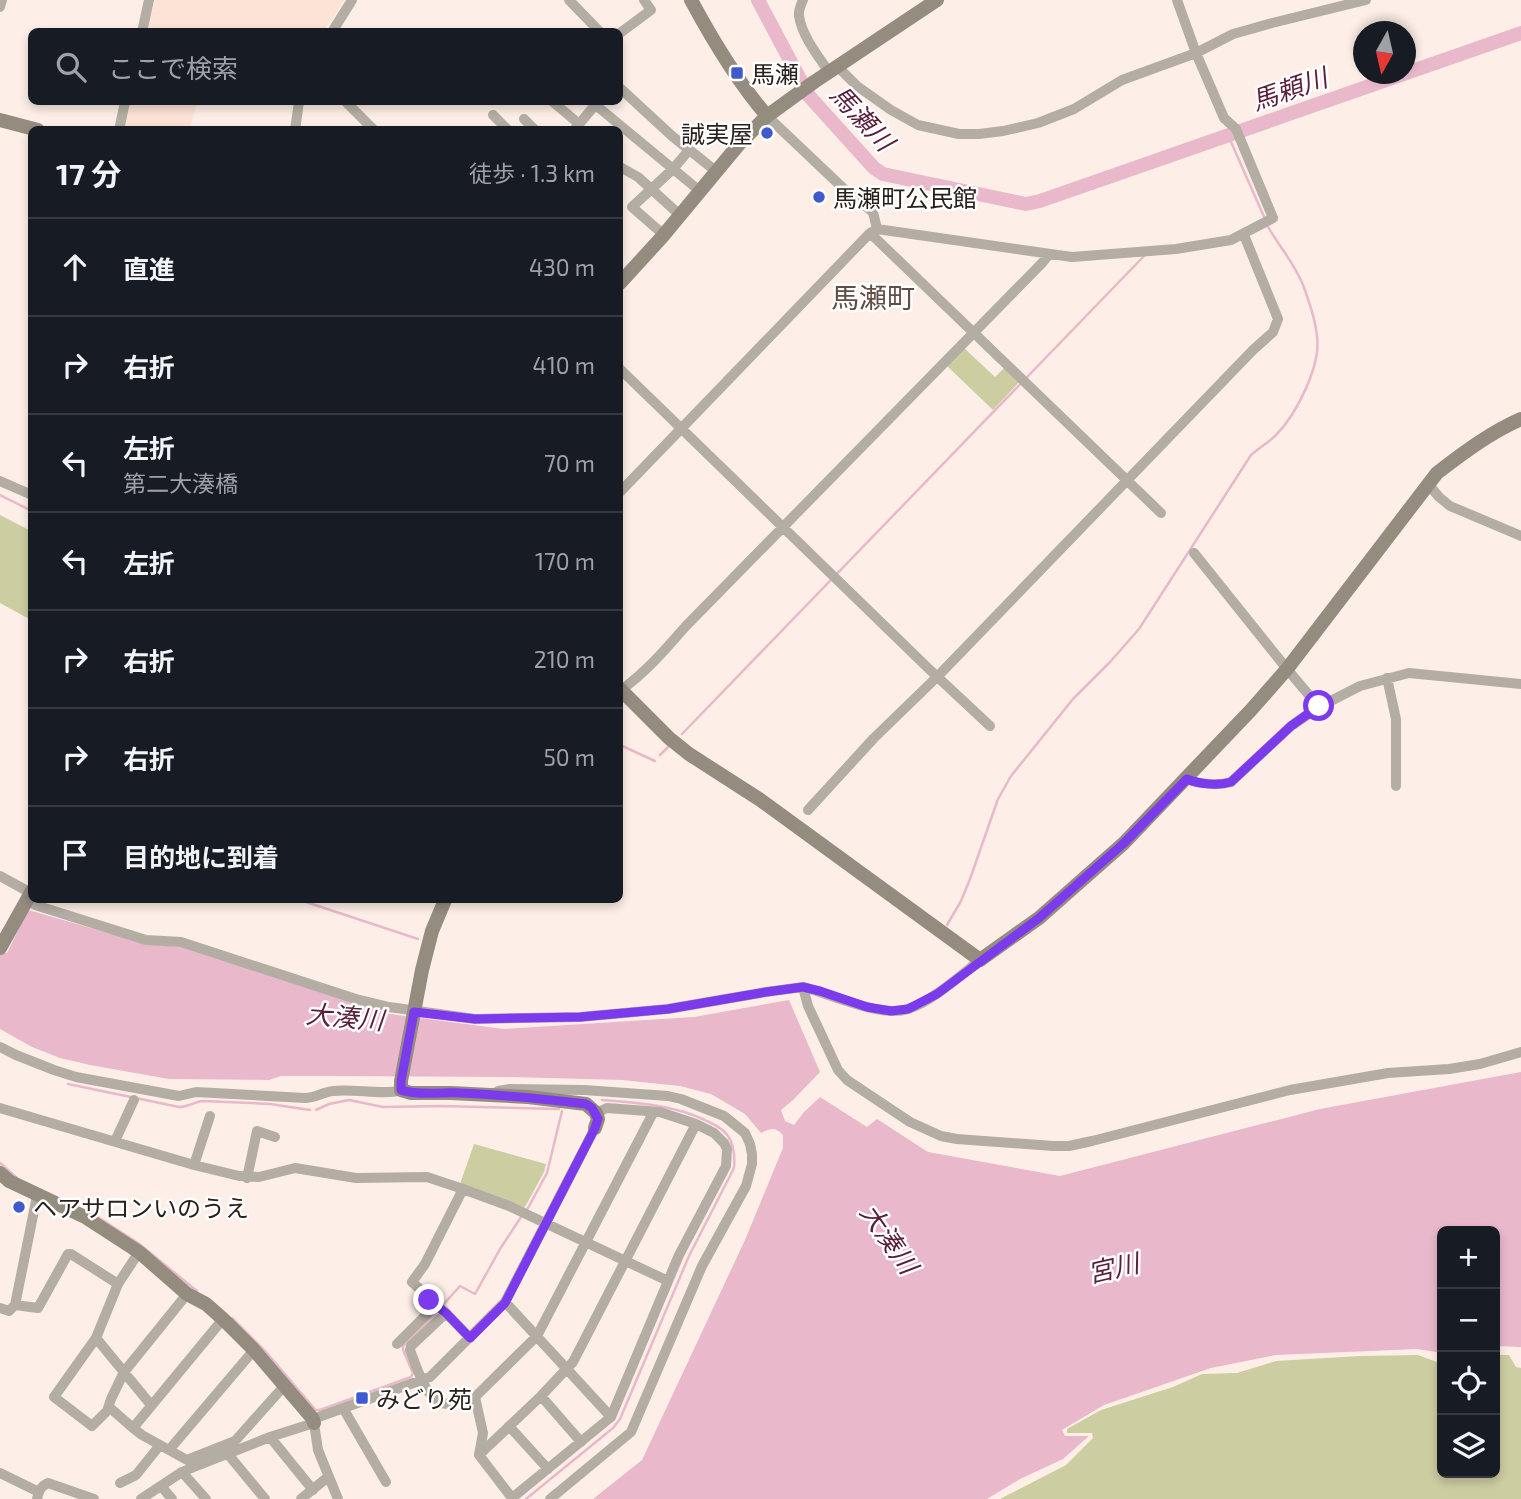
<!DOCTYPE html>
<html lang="ja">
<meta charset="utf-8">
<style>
body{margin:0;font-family:"Exo 2","Noto Sans JP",sans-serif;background:#20242c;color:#f1f3f6}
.controls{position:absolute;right:21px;bottom:21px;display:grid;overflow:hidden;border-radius:10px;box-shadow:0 4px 10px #0003}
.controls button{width:63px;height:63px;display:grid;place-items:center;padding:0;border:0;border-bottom:2px solid #363941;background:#171b24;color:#f1f3f6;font:35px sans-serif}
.compass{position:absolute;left:1353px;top:21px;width:63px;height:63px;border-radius:50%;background:#171b24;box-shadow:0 4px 10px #0003;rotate:188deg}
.stop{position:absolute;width:21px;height:21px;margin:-16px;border:5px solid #7c3aed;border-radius:50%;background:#fff}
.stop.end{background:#7c3aed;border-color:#fff;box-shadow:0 2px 7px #0008}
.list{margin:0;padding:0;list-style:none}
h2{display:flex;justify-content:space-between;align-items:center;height:91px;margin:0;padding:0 28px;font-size:30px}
h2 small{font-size:23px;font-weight:400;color:#9ea1a6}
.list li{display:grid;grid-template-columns:46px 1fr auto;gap:21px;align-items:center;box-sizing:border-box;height:98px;padding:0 28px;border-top:2px solid #363941}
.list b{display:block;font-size:26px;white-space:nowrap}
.list p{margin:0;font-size:23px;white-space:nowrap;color:#9ea1a6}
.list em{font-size:23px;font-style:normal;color:#9ea1a6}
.icon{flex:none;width:38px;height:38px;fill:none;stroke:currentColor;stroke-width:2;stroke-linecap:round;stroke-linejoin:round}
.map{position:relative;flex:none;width:1521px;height:1499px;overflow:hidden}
.search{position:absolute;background:#171b24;box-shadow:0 4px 10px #0003;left:28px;top:28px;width:595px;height:77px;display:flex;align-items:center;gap:18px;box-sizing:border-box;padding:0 24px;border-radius:10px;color:#9ea1a6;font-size:26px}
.panel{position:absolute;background:#171b24;box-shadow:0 4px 10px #0003;left:28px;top:126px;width:595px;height:777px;border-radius:10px}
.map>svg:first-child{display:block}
.built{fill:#fce3d5}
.green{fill:#cccda1}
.water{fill:#e9b8ca}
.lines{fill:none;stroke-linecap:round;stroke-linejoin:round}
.stream{stroke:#e9b8ca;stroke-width:2.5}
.river{stroke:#e9b8ca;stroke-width:14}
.street{stroke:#b3ada4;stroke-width:10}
.secondary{stroke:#948c7f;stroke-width:14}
.route{stroke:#7c3aed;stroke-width:9}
.poi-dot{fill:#3f5acd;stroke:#fff;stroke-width:2.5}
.labels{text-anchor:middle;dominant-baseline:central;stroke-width:5;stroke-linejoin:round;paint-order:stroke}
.poi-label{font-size:24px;fill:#29201b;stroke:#fff;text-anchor:start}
.water-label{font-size:26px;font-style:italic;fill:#5a1f3a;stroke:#fff}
.quarter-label{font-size:28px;fill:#614e43;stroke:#fff}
</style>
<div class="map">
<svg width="1521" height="1499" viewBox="0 0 1521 1499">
<rect width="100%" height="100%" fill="#fdefe7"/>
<path class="built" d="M155,0H344L324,31H147Z
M130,102H197L190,129L123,130Z"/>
<path class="green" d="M963,347L995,377L1006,366L1021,380L993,410L946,365Z
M0,515L31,531V620L0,603Z
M474,1144L546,1164L544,1172L526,1205L523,1209L460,1184Z
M1418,1355L1442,1364V1473H1495V1355H1509L1516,1367L1521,1368V1499H1000L1066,1465L1093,1438L1092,1433H1067V1429L1101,1410L1173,1387L1202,1374L1237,1373L1276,1361L1360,1356Z"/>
<path class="water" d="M28,910L147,944L181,947L390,1014L504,1029L694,1017L789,1000L820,1072L793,1100L781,1110L785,1121L794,1125L804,1112L820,1097L867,1127L877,1119L928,1152L1060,1176L1320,1109L1521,1072V1347L1495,1346V1231H1442V1353L1417,1349L1276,1355L1211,1368L1104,1405L1062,1430L1065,1436H1089L1063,1459L1020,1479L987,1499H593L642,1460L745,1240L783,1148V1135C775,1127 771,1128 761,1133L745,1114L711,1094L680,1086L622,1080L511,1077L324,1076H281L269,1080L169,1079L90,1065L60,1058L32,1047L0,1029V951L7,953Z"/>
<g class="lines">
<path class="stream" d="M1228,135L1265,219
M0,495L32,511
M682,734L1145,255
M620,745L655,761
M660,755L668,747
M300,900L418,939
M947,925L961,901L970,879L998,799L1011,776L1073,699L1110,662L1139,629L1251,455C1259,448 1269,442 1276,435C1296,415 1321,366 1317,337C1316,321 1309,301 1303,285C1295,264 1278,245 1267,225
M68,1084L179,1107C188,1107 194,1102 203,1101L270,1104L310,1110
M316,1110L329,1104L349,1100L383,1107L442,1106L559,1109
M0,1163L17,1178
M90,1212L138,1243L197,1291
M442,1306L460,1286L475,1294L500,1249L525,1211L528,1208L547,1173L562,1111
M232,1318L266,1352L313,1407L315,1410H320L411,1377L413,1373L403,1350V1346L438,1311
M526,1499L613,1428L620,1419L689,1256L734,1168C735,1157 734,1145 728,1136C723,1128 713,1124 705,1120C673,1105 638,1103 602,1100"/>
<path class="river" d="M758,0L809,96L874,168L883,174L1026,204L1040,201L1521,33"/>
<path class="street" d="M569,0L600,32
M803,0C801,5 798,10 799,16C802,36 818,56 829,72
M0,7L2,0
M142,32L149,0
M332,32L352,0
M620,33L651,10L644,0
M838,67L857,86L891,110L918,125L959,134H979L1003,131L1038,123L1074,109L1122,80L1196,53L1233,34L1272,23L1366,0
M620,88L672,136L717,172
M346,102L374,130
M553,102L578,123
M592,102L701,192
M493,115L508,130
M767,116L844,189L873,212L877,229
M524,119L535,130
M119,130L125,102
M295,130L299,102
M574,130L596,104
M620,167L638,177L681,216
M870,233L1161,513
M664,235L632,207L673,169L689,150
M620,369L929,669L990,726
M0,481L32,495
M1429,485L1439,497L1450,506L1521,536
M620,492L870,233L877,229L1072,257L1176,249L1231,240L1273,218L1236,129L1224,118L1196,53L1177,0
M1194,553L1287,669L1319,707
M1387,678L1396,719V786
M621,690C645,673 665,650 685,627L1043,262L1049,254
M1187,779C1199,784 1218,786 1231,782L1291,726L1319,707L1360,686L1409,673L1521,684
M808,810L874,738L938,676L1253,350L1273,332L1278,319L1244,235
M0,876L31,893
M26,900L35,905L146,940L181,942L356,999L389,1007L475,1019L580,1017L668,1009L766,992L803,987L808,1006L838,1070L847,1080L910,1122L941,1136L957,1139L1053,1146H1069L1092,1141L1290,1090L1388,1073L1449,1069L1480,1064L1521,1052
M803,987C831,994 880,1018 908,1009C931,1002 961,975 980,960
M0,1047L16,1055L54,1070L76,1077L179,1096L196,1092L305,1098C315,1098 323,1092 333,1091C354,1088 383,1096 401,1090
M498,1091L510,1089L584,1090L668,1096L681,1099L724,1116L745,1133L750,1144L752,1154V1164L746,1186L702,1266L631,1432L550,1499
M0,1108L194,1165L239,1176L259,1177L295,1168L356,1178L427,1177L463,1189L425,1264L412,1282L446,1313L411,1346L410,1350C416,1365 425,1397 441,1403C450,1406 466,1399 475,1397L483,1433L479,1455L512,1498L611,1417L679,1255L726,1166L727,1149L724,1143L714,1133L696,1124L660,1112L607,1108L596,1113
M115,1141L134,1100
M194,1165L210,1116
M247,1178L257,1131L275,1137
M463,1189L509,1206L668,1281
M139,1252L118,1284L96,1338L54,1397L92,1426L107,1411L111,1399L124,1372L187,1294
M505,1302L611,1417
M15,1305L37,1196
M0,1308L9,1311L15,1305L38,1308L68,1254H71L118,1284
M446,1313L470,1338
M223,1319L133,1428L142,1435L187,1460L235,1441L285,1385
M96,1338L151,1405
M397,1344L436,1305
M541,1396L581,1442
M475,1397L537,1336L653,1113
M109,1407L133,1428
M343,1408L386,1482
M313,1419L430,1377L505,1302L595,1128
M509,1426L548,1469
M270,1437L313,1490
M169,1450L254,1350
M227,1453L265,1499
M479,1455L541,1396L573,1362L696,1124
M182,1472L206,1499
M0,1473L39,1492
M120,1483L136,1475L160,1445
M161,1486L172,1499
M37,1499C39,1491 40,1487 48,1483L94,1499
M141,1499L182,1472L194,1467L270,1437L314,1423L318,1450L338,1499
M301,1499L328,1477"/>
<path class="secondary" d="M691,0C713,41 737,81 767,116
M0,120L38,130
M620,283L662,237L740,143L767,116L814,82L937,0
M620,689L669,738L689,754L759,799L980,960L1039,918L1124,843L1251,710L1287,669L1437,473C1463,453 1491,432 1521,419
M445,900L432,931L422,970L401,1081V1090L411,1093H451L528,1097L586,1104L596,1113L598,1119L595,1128
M0,948L32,891
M0,1173L9,1181L85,1217L139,1252L187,1294L206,1304L223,1319L254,1350L313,1419L314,1423"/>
</g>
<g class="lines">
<path class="route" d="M429,1300L446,1313L470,1338L505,1303L595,1128L598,1119L592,1108L586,1104C544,1099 503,1095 461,1093C443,1092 417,1096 401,1090V1081L414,1012L475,1019L580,1017L668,1009L766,992L803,987L820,991L867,1007L891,1011L908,1009L937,994L1039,918L1124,843L1187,779C1199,784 1218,786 1231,782L1291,726L1319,706"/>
</g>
<g class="poi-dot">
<rect x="730" y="66" width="14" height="14" rx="3.5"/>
<circle cx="767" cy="133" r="7"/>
<circle cx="819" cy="197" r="7"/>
<circle cx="19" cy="1207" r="7"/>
<rect x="355" y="1391" width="14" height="14" rx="3.5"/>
</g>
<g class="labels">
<g class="poi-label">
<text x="751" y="73">馬瀬</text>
<text x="753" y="133" text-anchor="end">誠実屋</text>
<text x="833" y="197">馬瀬町公民館</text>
<text x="33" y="1207">ヘアサロンいのうえ</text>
<text x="376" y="1398">みどり苑</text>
</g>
<g class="water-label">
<text transform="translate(1289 88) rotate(-19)">馬頼川</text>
<text transform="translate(863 117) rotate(47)">馬瀬川</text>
<text transform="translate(345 1016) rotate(5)">大湊川</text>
<text transform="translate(890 1238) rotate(55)">大湊川</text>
<text transform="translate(1113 1267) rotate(-13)">宮川</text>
</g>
<g class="quarter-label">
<text x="873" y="297">馬瀬町</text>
</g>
</g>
</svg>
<div class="controls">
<button>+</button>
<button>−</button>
<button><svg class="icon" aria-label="locate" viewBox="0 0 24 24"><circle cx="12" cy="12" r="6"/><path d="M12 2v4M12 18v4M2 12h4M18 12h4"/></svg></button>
<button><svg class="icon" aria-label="layers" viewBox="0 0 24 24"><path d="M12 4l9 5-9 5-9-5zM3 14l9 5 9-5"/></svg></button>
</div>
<svg class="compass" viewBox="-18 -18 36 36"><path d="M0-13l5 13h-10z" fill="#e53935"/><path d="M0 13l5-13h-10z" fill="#9ea1a6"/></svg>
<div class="stop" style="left:1319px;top:706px"></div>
<div class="stop end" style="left:429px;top:1300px"></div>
<div class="search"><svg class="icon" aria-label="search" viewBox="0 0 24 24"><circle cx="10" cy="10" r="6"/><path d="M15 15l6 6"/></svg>ここで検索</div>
<section class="panel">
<h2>17 分<small>徒歩 · 1.3 km</small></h2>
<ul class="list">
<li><svg class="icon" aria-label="ahead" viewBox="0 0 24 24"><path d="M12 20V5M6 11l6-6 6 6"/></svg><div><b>直進</b></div><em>430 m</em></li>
<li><svg class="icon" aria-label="right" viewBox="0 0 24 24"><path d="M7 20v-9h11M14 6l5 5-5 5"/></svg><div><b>右折</b></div><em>410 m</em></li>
<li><svg class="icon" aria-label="left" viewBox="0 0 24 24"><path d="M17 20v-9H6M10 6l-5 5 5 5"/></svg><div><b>左折</b><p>第二大湊橋</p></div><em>70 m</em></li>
<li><svg class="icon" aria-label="left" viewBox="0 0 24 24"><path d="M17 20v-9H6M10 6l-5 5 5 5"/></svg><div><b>左折</b></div><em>170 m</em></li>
<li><svg class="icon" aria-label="right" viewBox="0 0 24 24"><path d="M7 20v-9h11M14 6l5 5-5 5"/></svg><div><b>右折</b></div><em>210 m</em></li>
<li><svg class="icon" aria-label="right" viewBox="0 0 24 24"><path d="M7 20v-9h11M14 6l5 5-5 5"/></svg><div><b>右折</b></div><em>50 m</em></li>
<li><svg class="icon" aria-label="arrive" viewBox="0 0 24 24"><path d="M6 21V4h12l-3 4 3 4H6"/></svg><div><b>目的地に到着</b></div></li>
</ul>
</section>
</div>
